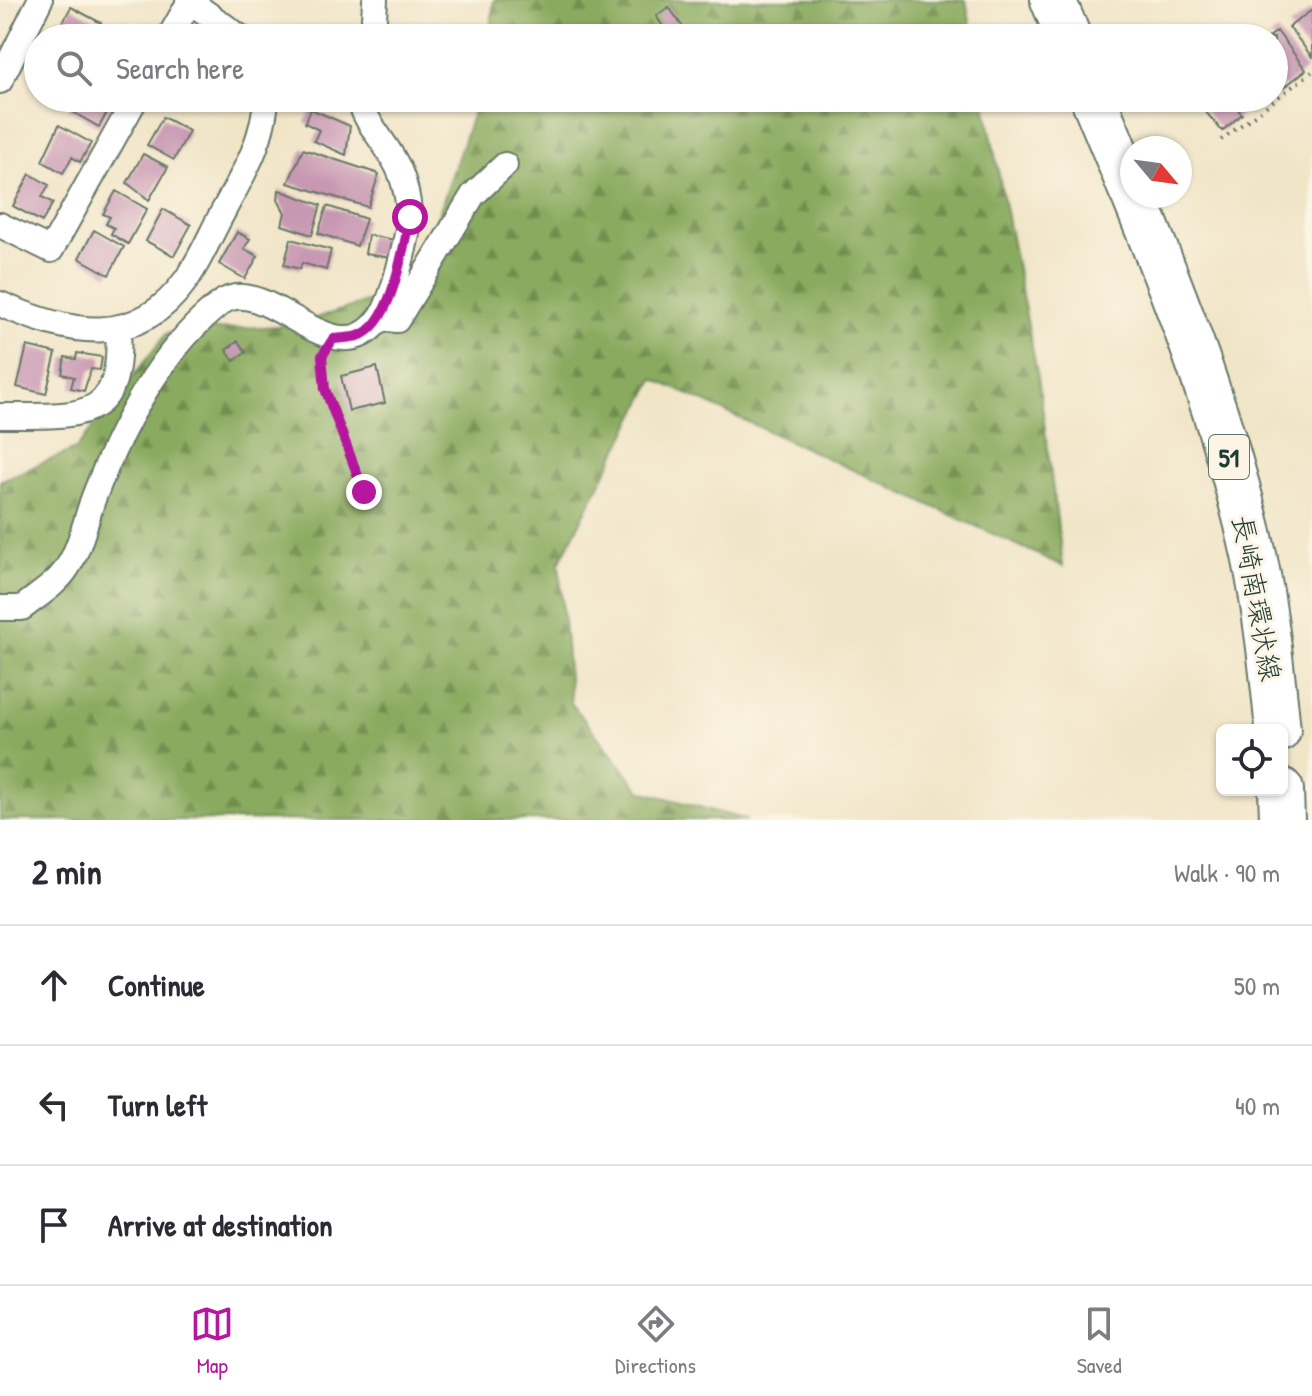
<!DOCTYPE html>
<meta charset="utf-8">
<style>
body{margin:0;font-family:"Patrick Hand","Klee One",sans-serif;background:#f2f2f3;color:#2b2b33}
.controls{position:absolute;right:24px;bottom:24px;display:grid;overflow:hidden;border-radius:12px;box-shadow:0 2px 6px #0004}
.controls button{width:72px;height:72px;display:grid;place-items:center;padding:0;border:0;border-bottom:2px solid #e1e1e2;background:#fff;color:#2b2b33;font:40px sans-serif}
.compass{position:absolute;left:1120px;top:136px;width:72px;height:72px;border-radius:50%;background:#fff;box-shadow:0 2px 6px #0004;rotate:119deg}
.stop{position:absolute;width:24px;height:24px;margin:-18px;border:6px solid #b5179e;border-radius:50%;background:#fff}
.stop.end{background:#b5179e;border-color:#fff;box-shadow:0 2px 8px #0008}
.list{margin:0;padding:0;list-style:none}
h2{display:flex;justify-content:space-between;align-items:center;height:104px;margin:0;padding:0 32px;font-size:34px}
h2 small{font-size:26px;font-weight:400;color:#7c7c81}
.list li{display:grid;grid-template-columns:52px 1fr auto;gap:24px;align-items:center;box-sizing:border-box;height:120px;padding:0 32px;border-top:2px solid #e1e1e2}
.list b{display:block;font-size:30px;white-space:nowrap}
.list em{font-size:26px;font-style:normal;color:#7c7c81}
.icon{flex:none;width:44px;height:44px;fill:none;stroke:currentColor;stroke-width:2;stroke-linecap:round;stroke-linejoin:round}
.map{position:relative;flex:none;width:1312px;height:820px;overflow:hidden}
.search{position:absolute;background:#fff;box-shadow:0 2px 6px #0004;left:24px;right:24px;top:24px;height:88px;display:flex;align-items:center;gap:20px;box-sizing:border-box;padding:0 28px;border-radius:44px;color:#7c7c81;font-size:30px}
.sheet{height:464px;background:#fff}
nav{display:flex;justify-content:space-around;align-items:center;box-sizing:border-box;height:112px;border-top:2px solid #e1e1e2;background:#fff;font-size:22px;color:#7c7c81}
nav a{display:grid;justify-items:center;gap:4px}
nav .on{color:#b5179e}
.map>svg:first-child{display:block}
.forest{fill:url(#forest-firs);stroke:#547449;stroke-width:2}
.building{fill:#c898b3}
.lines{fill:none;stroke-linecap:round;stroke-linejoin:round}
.street-casing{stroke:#687868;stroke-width:28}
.highway-casing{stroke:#687868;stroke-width:48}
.path{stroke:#687868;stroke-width:4;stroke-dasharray:2 6;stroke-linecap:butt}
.street{stroke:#fff;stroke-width:24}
.highway{stroke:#fff;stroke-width:44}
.route{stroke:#b5179e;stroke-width:10}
.labels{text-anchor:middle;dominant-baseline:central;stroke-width:6;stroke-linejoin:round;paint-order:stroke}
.shield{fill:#fcf5e5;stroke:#617469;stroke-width:2}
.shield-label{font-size:26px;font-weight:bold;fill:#1f3d34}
.street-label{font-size:28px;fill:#1f3d34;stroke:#fcf5e5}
</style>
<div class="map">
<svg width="1312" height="820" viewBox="0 0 1312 820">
<defs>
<pattern id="forest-firs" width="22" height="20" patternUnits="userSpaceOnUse" patternTransform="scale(2)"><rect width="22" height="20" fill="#8aaa5e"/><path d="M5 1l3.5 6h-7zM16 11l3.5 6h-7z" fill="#708c4e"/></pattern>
</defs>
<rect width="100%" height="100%" fill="#fcf5e5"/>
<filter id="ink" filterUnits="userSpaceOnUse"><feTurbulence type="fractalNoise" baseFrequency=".0125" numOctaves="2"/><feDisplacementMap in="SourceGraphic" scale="16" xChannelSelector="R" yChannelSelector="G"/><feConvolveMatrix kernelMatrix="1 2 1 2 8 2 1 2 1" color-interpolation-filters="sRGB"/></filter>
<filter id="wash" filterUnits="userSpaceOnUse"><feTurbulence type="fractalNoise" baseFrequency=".006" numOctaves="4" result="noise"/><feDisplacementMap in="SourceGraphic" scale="32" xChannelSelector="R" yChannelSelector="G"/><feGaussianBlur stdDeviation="1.8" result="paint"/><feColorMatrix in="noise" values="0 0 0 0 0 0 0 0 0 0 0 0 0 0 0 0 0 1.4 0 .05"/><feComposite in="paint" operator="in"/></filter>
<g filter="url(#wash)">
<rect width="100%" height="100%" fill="#f1e5c8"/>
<path class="forest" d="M494,0H966L973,38H489Z
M478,98H984L1039,383L1063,566L654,379L559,563L571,703L641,791L747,820H0V481L76,449L167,333L294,325L414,287Z"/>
<g id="blocks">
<path class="building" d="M71,7L101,23L92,38H54Z
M669,7L684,29L671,38L656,16Z
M1312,10V57L1289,27Z
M1277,31L1306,70L1283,88L1274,76V38H1268Z
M74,98H115L99,127L68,109Z
M1194,98H1229L1242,114L1222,131Z
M311,109L350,126L346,155L314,141L319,130L305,123Z
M163,117L189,131L174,160L147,145Z
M59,125L91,143L80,162L72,157L63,173L42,161Z
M303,149L379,174L368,207L288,183Z
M143,154L168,167L149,200L127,183Z
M30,174L49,185L42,197L53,203L42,222L13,206Z
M279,190L321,205L312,235L282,225L285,213L278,200Z
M116,191L147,209L128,244L111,234L114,228L106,224L110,217L103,214Z
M327,206L366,219L357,246L318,233Z
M163,209L191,225L174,256L146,241Z
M94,230L124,247L109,275L79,258Z
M237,232L250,239L244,249L258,256L245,279L219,264Z
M368,235L395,240L392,258L365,254Z
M291,239L331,250L326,270L302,263L300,269L284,265Z
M238,341L246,352L234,361L226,350Z
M27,346L56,353L46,394L17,387Z
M77,353L102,357L100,370L91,369L84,391L71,388L74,377L62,374L65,357L76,359Z
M377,367L385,403L349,411L341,376Z"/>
</g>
</g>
<g filter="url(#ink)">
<use href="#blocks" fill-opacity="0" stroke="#687868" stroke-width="2"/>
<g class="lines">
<g class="street-casing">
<path id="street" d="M188,0L241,38
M169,38L190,1
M373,38L375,0
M0,81L40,0
M0,225L51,250L136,98
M0,304C67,333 136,351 186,280C201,259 211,233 224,210C243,174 264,141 266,98
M381,318L397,320L473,195L505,165
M0,416C78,415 124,426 118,328
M0,608H22C37,596 57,584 67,568C81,547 86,517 95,494C122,425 161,349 221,303C266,270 334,382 380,318C392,303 407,240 409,220C410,207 405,184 400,172C390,146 366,126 359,98"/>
</g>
<g class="highway-casing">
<path id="highway" d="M1053,0L1069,38
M1093,98L1132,192
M1134,196C1182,313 1227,431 1254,555C1266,612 1272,671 1278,730
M1281,790L1282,820"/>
</g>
<path class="path" d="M1221,140L1312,72
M322,358L325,389L364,492"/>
<use href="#street" class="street"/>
<use href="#highway" class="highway"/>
</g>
</g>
<g class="lines" filter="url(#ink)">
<path class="route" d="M364,492L325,389L322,356L333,339C341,338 351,338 358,336C392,326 403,248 410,217"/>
</g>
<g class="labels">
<rect class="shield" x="1209" y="435" width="40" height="44" rx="6"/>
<g class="shield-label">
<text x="1229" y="457">51</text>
</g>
<g class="street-label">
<text transform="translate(1257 598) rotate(80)">長崎南環状線</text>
</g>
</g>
</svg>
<div class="controls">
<button><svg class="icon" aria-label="locate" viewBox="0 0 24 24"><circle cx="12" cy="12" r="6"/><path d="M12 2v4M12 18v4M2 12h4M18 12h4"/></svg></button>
</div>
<svg class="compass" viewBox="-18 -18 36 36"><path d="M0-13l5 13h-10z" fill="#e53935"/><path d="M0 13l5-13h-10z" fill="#7c7c81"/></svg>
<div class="stop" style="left:410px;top:217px"></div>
<div class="stop end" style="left:364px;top:492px"></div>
<div class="search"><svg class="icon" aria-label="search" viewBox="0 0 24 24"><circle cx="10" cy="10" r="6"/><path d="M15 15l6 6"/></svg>Search here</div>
</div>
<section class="sheet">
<h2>2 min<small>Walk · 90 m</small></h2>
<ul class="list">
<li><svg class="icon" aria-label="ahead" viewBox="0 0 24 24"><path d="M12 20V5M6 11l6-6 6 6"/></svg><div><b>Continue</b></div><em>50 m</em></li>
<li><svg class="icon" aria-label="left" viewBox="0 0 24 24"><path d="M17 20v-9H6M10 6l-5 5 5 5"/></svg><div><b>Turn left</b></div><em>40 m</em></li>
<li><svg class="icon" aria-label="arrive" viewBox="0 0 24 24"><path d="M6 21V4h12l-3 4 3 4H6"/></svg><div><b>Arrive at destination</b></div></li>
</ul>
</section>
<nav>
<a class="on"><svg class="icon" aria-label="map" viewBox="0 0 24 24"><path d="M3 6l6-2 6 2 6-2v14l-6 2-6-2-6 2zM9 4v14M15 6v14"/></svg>Map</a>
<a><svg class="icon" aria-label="directions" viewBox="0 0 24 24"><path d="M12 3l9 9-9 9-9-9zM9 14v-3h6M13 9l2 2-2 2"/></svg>Directions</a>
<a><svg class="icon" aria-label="saved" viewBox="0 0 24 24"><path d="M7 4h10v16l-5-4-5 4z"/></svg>Saved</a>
</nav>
